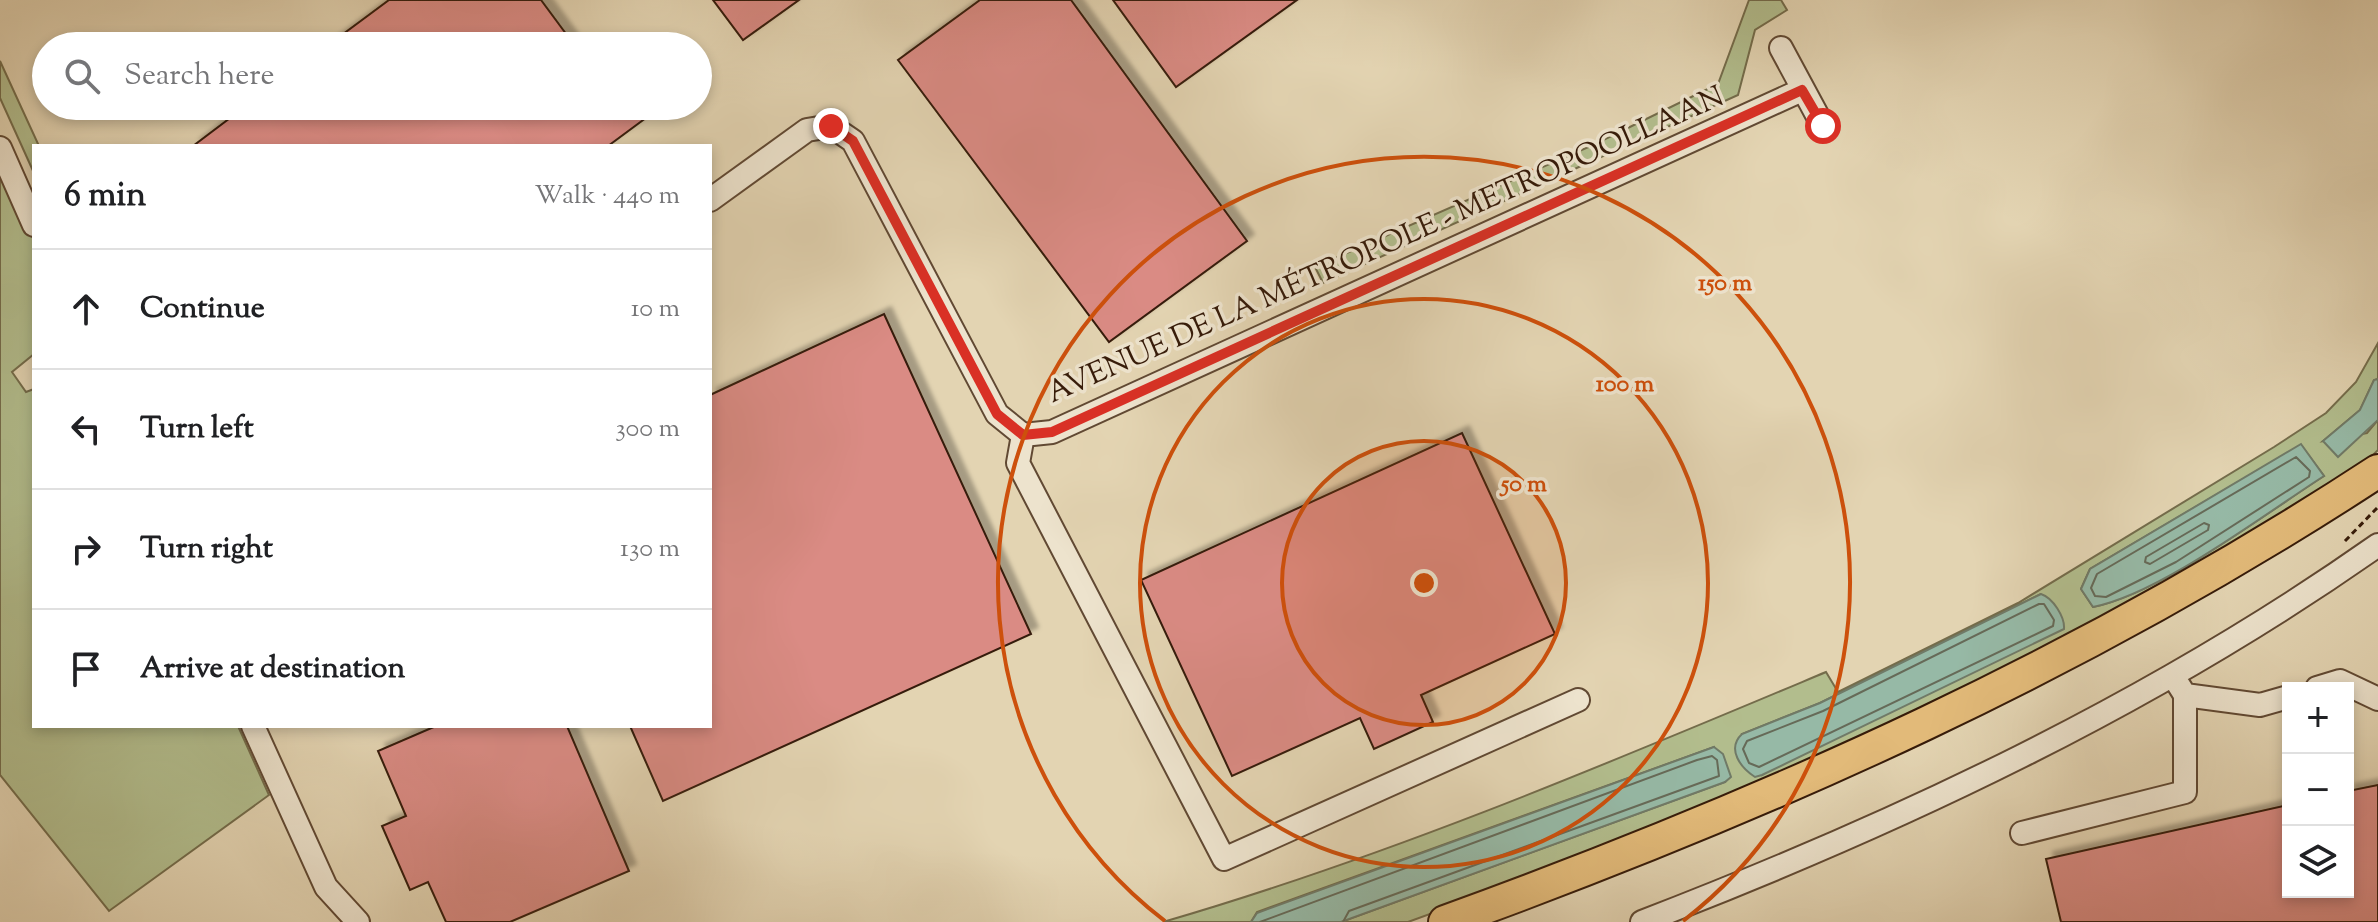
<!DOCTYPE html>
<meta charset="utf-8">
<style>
body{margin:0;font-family:"Sorts Mill Goudy",serif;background:#f6f6f6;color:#202124}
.controls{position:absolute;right:24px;bottom:24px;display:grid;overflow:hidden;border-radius:0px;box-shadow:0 4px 12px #0003}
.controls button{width:72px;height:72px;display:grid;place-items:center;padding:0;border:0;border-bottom:2px solid #e0e0e0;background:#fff;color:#202124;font:40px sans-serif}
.stop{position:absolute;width:24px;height:24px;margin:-18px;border:6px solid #d93025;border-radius:50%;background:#fff}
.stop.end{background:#d93025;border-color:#fff;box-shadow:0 2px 8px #0008}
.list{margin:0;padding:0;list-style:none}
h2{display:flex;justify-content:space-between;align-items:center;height:104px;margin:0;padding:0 32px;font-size:34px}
h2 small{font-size:26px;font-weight:400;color:#757577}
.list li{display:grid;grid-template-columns:52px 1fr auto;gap:24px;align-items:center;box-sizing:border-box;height:120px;padding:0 32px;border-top:2px solid #e0e0e0}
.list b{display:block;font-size:30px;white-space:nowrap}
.list em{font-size:26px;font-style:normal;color:#757577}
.icon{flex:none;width:44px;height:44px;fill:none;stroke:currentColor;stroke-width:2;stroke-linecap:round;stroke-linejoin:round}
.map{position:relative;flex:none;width:2378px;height:922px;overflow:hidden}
.search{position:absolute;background:#fff;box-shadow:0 4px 12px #0003;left:32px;top:32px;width:680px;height:88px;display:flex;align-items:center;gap:20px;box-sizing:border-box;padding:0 28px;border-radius:44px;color:#757577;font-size:30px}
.panel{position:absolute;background:#fff;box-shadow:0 4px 12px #0003;left:32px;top:144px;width:680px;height:584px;border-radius:0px}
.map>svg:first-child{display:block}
.green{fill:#b2bd8d;stroke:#746c4b;stroke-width:2;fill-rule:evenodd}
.water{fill:#96b9a6;stroke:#707a67;stroke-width:2}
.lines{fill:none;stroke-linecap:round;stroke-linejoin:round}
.shore{stroke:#666a58;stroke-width:2}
.building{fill:#da8b84;stroke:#361b09;stroke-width:2;filter:url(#shadow)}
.minor-casing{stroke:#614933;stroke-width:26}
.highway-casing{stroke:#361b09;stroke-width:36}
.path{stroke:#361b09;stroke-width:3;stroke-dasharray:6 4;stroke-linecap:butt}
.minor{stroke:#ede3cd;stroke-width:22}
.highway{stroke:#e2ba79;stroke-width:32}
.route{stroke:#d93025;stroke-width:10}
.ring{fill:none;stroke:#cd500c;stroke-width:4}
.labels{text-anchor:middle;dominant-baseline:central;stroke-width:7;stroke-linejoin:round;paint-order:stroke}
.street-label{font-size:30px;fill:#361b09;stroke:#ede3cd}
.centre{fill:#cd500c;stroke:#ede3cd;stroke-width:4}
.ring-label{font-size:24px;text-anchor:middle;font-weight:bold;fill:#cd500c;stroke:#ede3cd;stroke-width:7;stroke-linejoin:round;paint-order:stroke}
</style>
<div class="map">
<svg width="2378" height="922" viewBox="0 0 2378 922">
<defs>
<filter id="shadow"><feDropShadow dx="7" dy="-7" stdDeviation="2" flood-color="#0004"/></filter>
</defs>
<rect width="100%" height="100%" fill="#e3d4b2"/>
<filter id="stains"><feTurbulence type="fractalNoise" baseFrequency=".0025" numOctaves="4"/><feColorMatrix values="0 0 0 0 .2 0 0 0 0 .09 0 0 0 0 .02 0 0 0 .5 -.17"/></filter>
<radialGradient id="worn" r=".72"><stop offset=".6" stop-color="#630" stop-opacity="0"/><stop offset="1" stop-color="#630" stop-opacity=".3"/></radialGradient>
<path class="green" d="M1749,0H1781L1787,10L1755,30L1738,95L1323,283L1315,267L1593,145L1718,84Z
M0,61L39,146H34V173L0,98Z
M0,162L34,240V354L12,372L26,392L34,389V726H238L269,795L109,911L0,775Z
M2378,343V379L2374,380L2360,410L2323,441L2367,433L2378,420V450L2356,472L2269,526L1977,688L1556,868L1408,922H1341L1725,782L1714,747L1257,912L1251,922H1163C1390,856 1609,763 1826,672L1838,692L2018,603L2274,447L2326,413L2356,382ZM2301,445L2324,476C2263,515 2161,593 2093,607L2081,589L2090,569ZM2041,594L1762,775L1742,734L1820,703Z"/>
<path class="water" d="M2378,379V420L2338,457L2323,441L2360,410L2374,380Z
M2301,444L2324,476C2263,515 2160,594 2093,607L2081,589L2090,569Z
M2041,594C2053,598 2065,617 2064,629L1762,775L1755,777C1741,768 1726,749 1742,734L1820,703Z
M1714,747L1723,754L1731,777L1725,782L1341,922H1251L1257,913Z"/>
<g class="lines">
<path class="shore" d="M2296,457L2310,471L2309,477L2176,562L2106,597L2095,596L2091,588L2097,574Z
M2204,523L2209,525L2208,530L2150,564L2145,562L2146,557Z
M2039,604H2044L2054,620L2053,626L1759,767L1749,763L1743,749L1747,741L1823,711Z
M1260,922L1697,760L1712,756L1717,760L1719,776L1349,911L1343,922"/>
</g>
<path class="building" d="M389,0H541L575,46H327Z
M713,0H799L743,40Z
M980,0H1071L1247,241L1109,342L898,60Z
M1113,0H1297L1176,87Z
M246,106H662L608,146H193Z
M884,314L1031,634L663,801L630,726H710V395Z
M1462,433L1555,634L1421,695L1433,722L1374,749L1360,718L1232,776L1141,580Z
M436,726H567L629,871L510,922H446L428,882L410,890L382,826L406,816L378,751Z
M2378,785V922H2061L2046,859L2288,805V892H2348V791Z"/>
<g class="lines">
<g class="minor-casing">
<path id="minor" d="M1781,48L1823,126
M0,148L34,225
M710,200L807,130L831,126L853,141L997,414L1023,435L1052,432L1802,90
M1023,435L1018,463L1224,859L1578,700
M2317,688L2340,681L2378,699
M2185,695L2260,705L2288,697
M253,726L326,887L358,922
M2022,833L2185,792V695L2173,676
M1642,922C1899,823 2152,704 2378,545"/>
</g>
<g class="highway-casing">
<path id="highway" d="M1445,922C1773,803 2085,663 2378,471"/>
</g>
<path class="path" d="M2345,541L2378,507"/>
<use href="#minor" class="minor"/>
<use href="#highway" class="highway"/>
</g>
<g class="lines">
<path class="route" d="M831,126L853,141L997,414L1023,435L1052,432L1802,90L1823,126"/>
</g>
<circle cx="1424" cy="583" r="142" fill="#cd500c" fill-opacity=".12"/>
<g class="ring">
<circle cx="1424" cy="583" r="142"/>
<circle cx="1424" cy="583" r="284"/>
<path d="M1165 921A426 426 0 1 1 1683 921"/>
</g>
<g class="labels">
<g class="street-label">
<text transform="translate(1386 246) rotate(-24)">AVENUE DE LA MÉTROPOLE - METROPOOLLAAN</text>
</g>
</g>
<circle cx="1424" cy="583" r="12" class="centre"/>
<g class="ring-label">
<text x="1725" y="290">150 m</text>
<text x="1625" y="391">100 m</text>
<text x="1524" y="491">50 m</text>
</g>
<rect width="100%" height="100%" filter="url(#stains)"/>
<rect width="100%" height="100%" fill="url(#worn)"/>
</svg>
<div class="controls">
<button>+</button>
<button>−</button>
<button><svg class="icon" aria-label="layers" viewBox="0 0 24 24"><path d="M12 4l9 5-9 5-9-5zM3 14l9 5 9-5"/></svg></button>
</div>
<div class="stop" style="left:1823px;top:126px"></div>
<div class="stop end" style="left:831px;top:126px"></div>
<div class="search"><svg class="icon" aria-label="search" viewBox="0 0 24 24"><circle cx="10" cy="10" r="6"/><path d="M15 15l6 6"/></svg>Search here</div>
<section class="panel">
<h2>6 min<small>Walk · 440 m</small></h2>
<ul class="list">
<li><svg class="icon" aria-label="ahead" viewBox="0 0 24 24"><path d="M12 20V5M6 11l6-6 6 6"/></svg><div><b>Continue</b></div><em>10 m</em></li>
<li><svg class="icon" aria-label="left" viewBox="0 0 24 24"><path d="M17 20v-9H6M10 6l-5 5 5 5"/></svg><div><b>Turn left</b></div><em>300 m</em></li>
<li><svg class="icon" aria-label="right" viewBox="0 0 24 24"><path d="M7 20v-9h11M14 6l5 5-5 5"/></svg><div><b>Turn right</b></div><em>130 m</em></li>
<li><svg class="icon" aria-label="arrive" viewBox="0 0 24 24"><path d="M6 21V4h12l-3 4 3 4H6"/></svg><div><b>Arrive at destination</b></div></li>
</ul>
</section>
</div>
